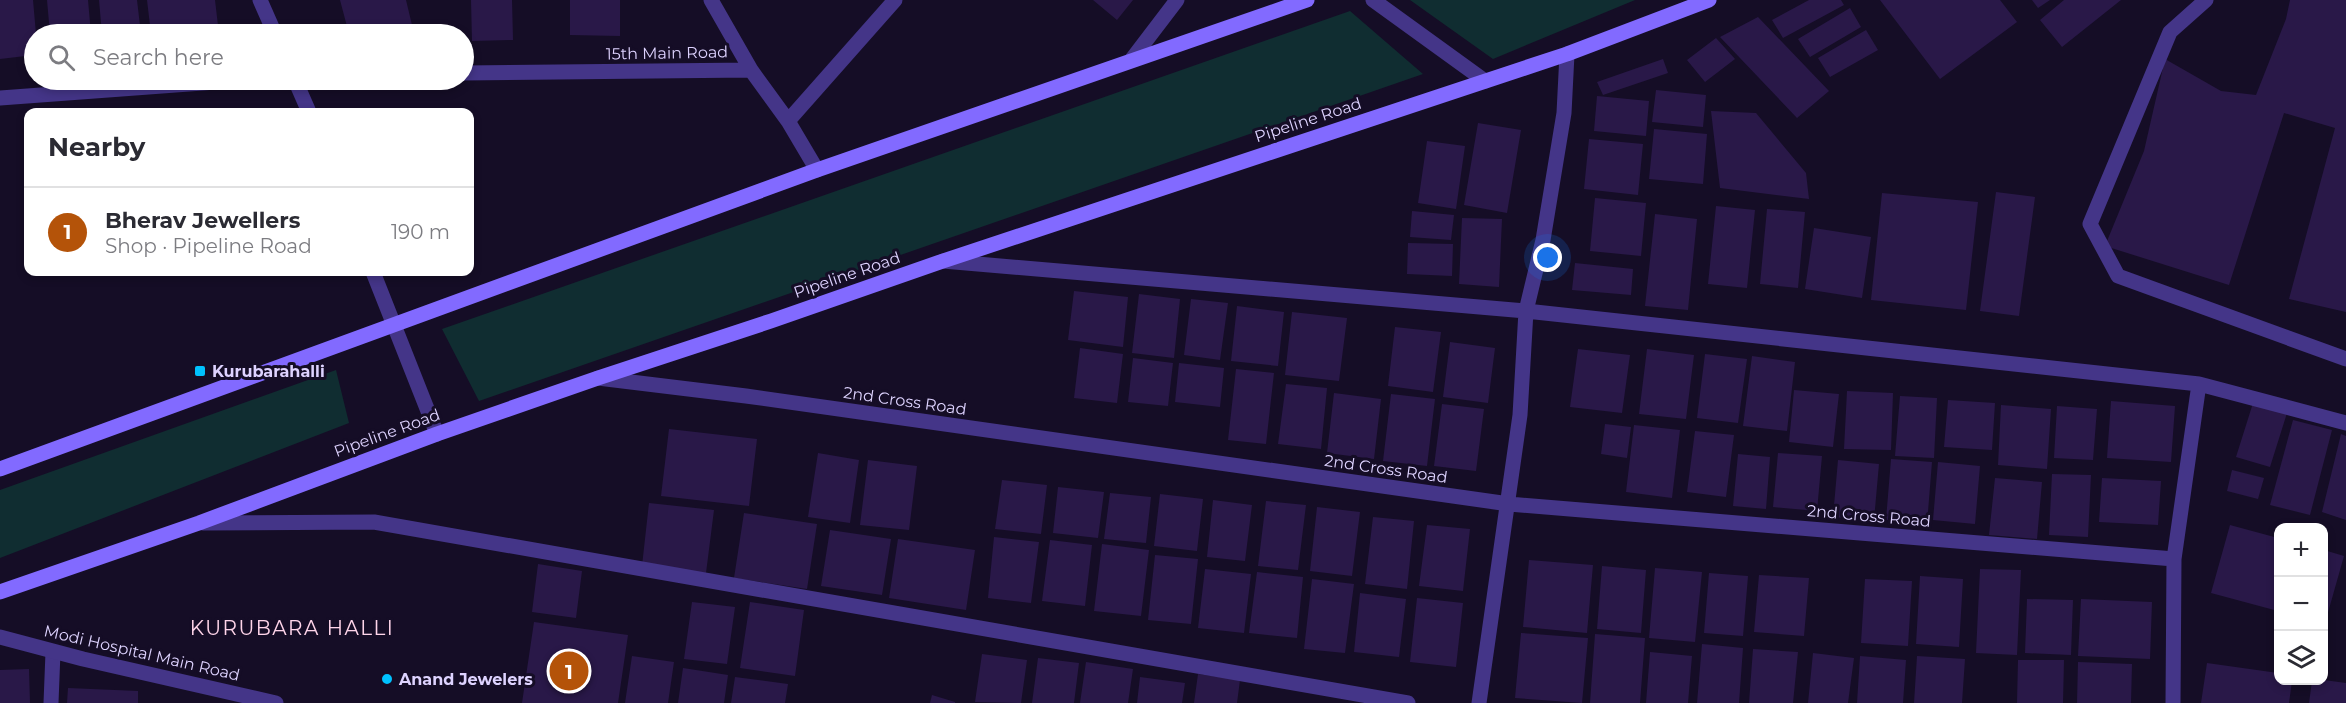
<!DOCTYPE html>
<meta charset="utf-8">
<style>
body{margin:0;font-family:Montserrat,sans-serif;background:#f2f2f3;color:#2b2b33}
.controls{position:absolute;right:18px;bottom:18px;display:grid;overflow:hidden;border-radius:12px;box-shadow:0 3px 9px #0003}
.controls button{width:54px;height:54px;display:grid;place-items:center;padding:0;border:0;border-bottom:2px solid #e1e1e2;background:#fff;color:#2b2b33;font:30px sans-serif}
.you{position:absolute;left:1548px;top:258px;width:21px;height:21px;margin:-15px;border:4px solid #fff;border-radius:50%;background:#1a73e8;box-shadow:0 0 0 9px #1a73e833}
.badge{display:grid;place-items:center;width:39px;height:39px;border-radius:50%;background:#b45309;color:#fff;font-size:20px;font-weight:700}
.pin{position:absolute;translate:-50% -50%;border:3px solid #fff;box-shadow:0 2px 6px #0006}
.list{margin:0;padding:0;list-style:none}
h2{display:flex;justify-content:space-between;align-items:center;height:78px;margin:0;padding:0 24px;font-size:26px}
h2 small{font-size:20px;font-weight:400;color:#7c7c81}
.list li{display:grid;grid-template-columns:39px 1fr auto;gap:18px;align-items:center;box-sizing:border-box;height:90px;padding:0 24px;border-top:2px solid #e1e1e2}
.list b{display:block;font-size:22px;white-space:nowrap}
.list p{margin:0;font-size:20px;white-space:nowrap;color:#7c7c81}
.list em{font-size:20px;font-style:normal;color:#7c7c81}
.icon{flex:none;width:33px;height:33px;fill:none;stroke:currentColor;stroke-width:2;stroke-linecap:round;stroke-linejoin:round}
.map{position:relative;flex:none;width:2346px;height:703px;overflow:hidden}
.search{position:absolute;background:#fff;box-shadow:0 3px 9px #0003;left:24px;top:24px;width:450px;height:66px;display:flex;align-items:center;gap:15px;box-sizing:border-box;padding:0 21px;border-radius:33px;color:#7c7c81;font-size:22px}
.panel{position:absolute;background:#fff;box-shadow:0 3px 9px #0003;left:24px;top:108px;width:450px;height:168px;border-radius:12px}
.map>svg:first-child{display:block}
.green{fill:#102d31}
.building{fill:#291848}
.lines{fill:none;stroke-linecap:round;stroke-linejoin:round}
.service{stroke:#443588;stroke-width:15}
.minor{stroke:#443588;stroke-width:15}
.tertiary{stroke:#443588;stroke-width:15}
.secondary{stroke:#826aff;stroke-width:15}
.poi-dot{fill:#00c1fe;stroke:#150d26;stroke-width:2}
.labels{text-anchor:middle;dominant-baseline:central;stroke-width:6;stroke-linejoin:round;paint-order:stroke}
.street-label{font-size:16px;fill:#ded3ff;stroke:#150d26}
.poi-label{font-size:16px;font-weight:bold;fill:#ded3ff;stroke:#150d26;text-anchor:start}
.quarter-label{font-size:20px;letter-spacing:1.5px;fill:#ffd5ea;stroke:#150d26}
</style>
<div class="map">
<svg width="2346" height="703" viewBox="0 0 2346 703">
<rect width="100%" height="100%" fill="#150d26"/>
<path class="green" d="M1410,0H1635L1493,59Z
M1350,11L1423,74L479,401L442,329Z
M336,370L349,423L0,558V490Z"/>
<path class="building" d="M0,0H33L36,34L34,55L0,59Z
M47,0H88L91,34H50Z
M99,0H137L141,34H102Z
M147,0H215L219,34H151Z
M340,0H406L412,25L375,34H349Z
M471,0H512L513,40L472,41Z
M570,0H620V36L570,35Z
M1093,0H1133L1117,20Z
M1809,0H1841L1844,5L1783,38L1772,20Z
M1880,0H2000L2017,22L1940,79Z
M2032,0H2050L2038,8Z
M2064,0H2121L2062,47L2040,20Z
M2290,0H2346V312L2289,299L2335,128L2284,113L2229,285L2105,246L2144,151L2165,59L2221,91L2256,95L2286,19Z
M1850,8L1861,27L1810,57L1798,39Z
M1758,17L1829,91L1797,118L1720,37Z
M1866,30L1878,50L1830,77L1818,58Z
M1716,38L1735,59L1705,82L1687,60Z
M1663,59L1668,73L1603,95L1597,82Z
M1656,90L1706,95L1703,127L1652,122Z
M1597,96L1649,101L1646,136L1594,131Z
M1711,111L1756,113L1806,173L1809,199L1720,188Z
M1478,123L1521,130L1507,213L1464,205Z
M1654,129L1707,134L1703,184L1649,179Z
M1589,139L1643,144L1638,195L1584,189Z
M1427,141L1465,146L1456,209L1418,203Z
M1996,192L2035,197L2019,316L1980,311Z
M1882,193L1978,202L1966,310L1871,300Z
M1595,198L1646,203L1641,256L1590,251Z
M1716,206L1755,210L1747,288L1708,284Z
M1767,209L1805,212L1798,288L1760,284Z
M1412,211L1454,215L1451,240L1410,237Z
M1655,214L1697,219L1688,310L1645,306Z
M1462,218L1502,219L1499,287L1459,284Z
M1814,228L1871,237L1862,298L1805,289Z
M1408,243L1453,244L1452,276L1407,274Z
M1575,263L1633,269L1631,295L1572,290Z
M1074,291L1128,297L1123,347L1068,340Z
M1139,294L1180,299L1174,358L1132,353Z
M1191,299L1228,303L1220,360L1184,355Z
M1237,306L1284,312L1278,366L1231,361Z
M1292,312L1347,318L1339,381L1285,375Z
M1395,327L1441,332L1433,392L1388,386Z
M1450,342L1495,348L1488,403L1443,397Z
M1080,348L1123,354L1117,403L1074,398Z
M1578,349L1630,355L1622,413L1570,407Z
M1647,349L1694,355L1686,419L1639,414Z
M1705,354L1747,359L1738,423L1697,418Z
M1752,356L1795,362L1787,431L1743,426Z
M1133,358L1173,363L1168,406L1128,402Z
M1179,363L1224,368L1220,407L1175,402Z
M1236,369L1274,373L1266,444L1228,440Z
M1286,384L1327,388L1321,449L1278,444Z
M1794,390L1839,394L1833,447L1789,442Z
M1847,391L1893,393L1891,450L1844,449Z
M1334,393L1381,399L1374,459L1327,453Z
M1391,394L1435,399L1427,466L1383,461Z
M1900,396L1937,398L1934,458L1895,456Z
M1948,400L1995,403L1992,450L1944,447Z
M2111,401L2175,406L2171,462L2107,458Z
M2253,403L2287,413L2270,467L2236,457Z
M1442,404L1484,409L1476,471L1434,466Z
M2001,405L2051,409L2047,469L1998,465Z
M2057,406L2097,409L2093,460L2054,458Z
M2293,420L2332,430L2310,515L2270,505Z
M1605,424L1631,427L1627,458L1601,454Z
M1634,425L1680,430L1672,498L1626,492Z
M669,429L757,439L749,506L661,496Z
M1695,431L1734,435L1726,497L1687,492Z
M2341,434L2346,436V520L2322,512Z
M818,453L859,460L850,523L808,517Z
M1778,453L1822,456L1817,511L1773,507Z
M1738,454L1770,457L1766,509L1733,506Z
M1891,459L1932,462L1927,524L1886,520Z
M868,460L917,466L909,530L860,525Z
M1838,460L1879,464L1874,520L1833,517Z
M1938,462L1980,466L1975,524L1933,520Z
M2232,470L2264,478L2258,499L2227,491Z
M2052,474L2091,475L2088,537L2049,535Z
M1995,478L2042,482L2037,539L1989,535Z
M2102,478L2161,481L2158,525L2099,522Z
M1002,480L1047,485L1041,534L995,529Z
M1058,487L1104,492L1098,538L1053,533Z
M1110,493L1151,497L1146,543L1104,539Z
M1160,494L1203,499L1197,551L1154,546Z
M1213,500L1252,505L1245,561L1207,557Z
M1266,501L1306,505L1298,570L1258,566Z
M649,503L714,510L706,573L642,566Z
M1317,507L1360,512L1352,576L1310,571Z
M744,513L817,524L807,589L734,578Z
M1373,517L1414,521L1407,589L1365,584Z
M1427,525L1470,529L1463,591L1419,586Z
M2230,525L2278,538V611L2211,593Z
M830,530L891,539L882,595L821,586Z
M994,537L1039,542L1031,603L988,598Z
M898,539L975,550L966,610L889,598Z
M1050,540L1092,545L1085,606L1042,601Z
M1102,544L1149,550L1141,616L1094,611Z
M2324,550L2344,556L2325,623H2324Z
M1155,555L1198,559L1191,624L1148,620Z
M1529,560L1593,565L1587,633L1523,627Z
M538,564L582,571L576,618L532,612Z
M1602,566L1646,570L1641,633L1597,629Z
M1655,568L1702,572L1695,642L1649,638Z
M1205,569L1251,574L1244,633L1198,628Z
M1980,569L2021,570L2017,655L1976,653Z
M1257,572L1303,577L1297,638L1249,633Z
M1709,573L1748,576L1743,636L1704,633Z
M1759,575L1809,578L1804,636L1754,632Z
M1920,576L1963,579L1959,647L1916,644Z
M1312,579L1354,584L1345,653L1304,649Z
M1865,579L1912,581L1908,646L1861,643Z
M1360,593L1406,599L1399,657L1354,652Z
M1417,598L1463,603L1456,667L1410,662Z
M2027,599L2073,600L2071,655L2025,653Z
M2081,599L2152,602L2150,659L2078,656Z
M692,602L735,607L727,664L684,659Z
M750,602L804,610L795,676L740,668Z
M534,622L628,635L618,703H522Z
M1521,633L1588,638L1582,703L1515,698Z
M1595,634L1645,638L1640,703H1590Z
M1702,644L1743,648L1739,703H1697Z
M1753,649L1798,652L1793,703H1749Z
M1650,652L1692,656L1688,703H1646Z
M1813,653L1854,658L1848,703H1808Z
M982,654L1027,660L1021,703L975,702Z
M632,656L674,662L668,703H625Z
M1860,656L1906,660L1903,703H1857Z
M1917,656L1965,659L1962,703H1914Z
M1038,658L1079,663L1074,703H1032Z
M2018,660H2064L2063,703H2017Z
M1086,662L1133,669L1128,703H1080Z
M2078,662L2132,664L2131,703H2077Z
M2207,663L2278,673V681H2292L2289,703H2201Z
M683,668L728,675L724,703H678Z
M29,669L30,703H0V670Z
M1198,674L1240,680L1237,703H1194Z
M735,677L788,684L785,703H731Z
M1140,677L1185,683L1182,703H1137Z
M2324,680L2346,683V703H2309L2312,681Z
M68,688L138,691V703H67Z
M932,695L955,702V703H930Z"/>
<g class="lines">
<path class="service" d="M2206,0L2170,32L2090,224L2118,276L2346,359"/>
<path class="minor" d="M711,0L751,70
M1373,0L1485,81
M1132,59L1177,0
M464,73L751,70L788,121L817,170
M0,98L243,80
M788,121L895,0
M943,261L1526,311L2199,384L2174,559L2173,703
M598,378L746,396L1509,504L2174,559
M2199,384L2346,423
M203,523L374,522L1408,703
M51,703L53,652
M1479,703L1520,415L1526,311L1543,240L1564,113L1567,54"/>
<path class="tertiary" d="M260,0L275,34
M295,80L309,112
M373,272L437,434
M0,637L83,659L276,703"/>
<path class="secondary" d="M0,469L817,170L1307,0
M0,592L199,523L437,434L598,378L771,321L943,261L1567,54L1709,0"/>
</g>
<g class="poi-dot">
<rect x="194" y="365" width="12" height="12" rx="3"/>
<circle cx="387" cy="679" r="6"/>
</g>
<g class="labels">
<g class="street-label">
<text transform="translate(667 53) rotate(-1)">15th Main Road</text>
<text transform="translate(1308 120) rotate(-18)">Pipeline Road</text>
<text transform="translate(847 275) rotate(-19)">Pipeline Road</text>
<text transform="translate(905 401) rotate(8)">2nd Cross Road</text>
<text transform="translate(387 433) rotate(-20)">Pipeline Road</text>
<text transform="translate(1386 469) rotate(8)">2nd Cross Road</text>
<text transform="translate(1869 516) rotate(5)">2nd Cross Road</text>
<text transform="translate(142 653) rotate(13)">Modi Hospital Main Road</text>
</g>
<g class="poi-label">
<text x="212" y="371">Kurubarahalli</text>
<text x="399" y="679">Anand Jewelers</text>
</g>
<g class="quarter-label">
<text x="292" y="628">KURUBARA HALLI</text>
</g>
</g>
</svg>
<div class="controls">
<button>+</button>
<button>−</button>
<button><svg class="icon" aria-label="layers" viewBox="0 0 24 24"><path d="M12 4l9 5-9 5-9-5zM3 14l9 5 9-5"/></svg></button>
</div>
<div class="you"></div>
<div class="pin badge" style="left:569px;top:671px">1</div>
<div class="search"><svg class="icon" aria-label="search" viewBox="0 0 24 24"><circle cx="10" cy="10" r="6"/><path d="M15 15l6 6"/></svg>Search here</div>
<section class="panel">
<h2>Nearby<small></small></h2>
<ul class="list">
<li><span class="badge">1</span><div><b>Bherav Jewellers</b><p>Shop · Pipeline Road</p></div><em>190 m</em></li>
</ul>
</section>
</div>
